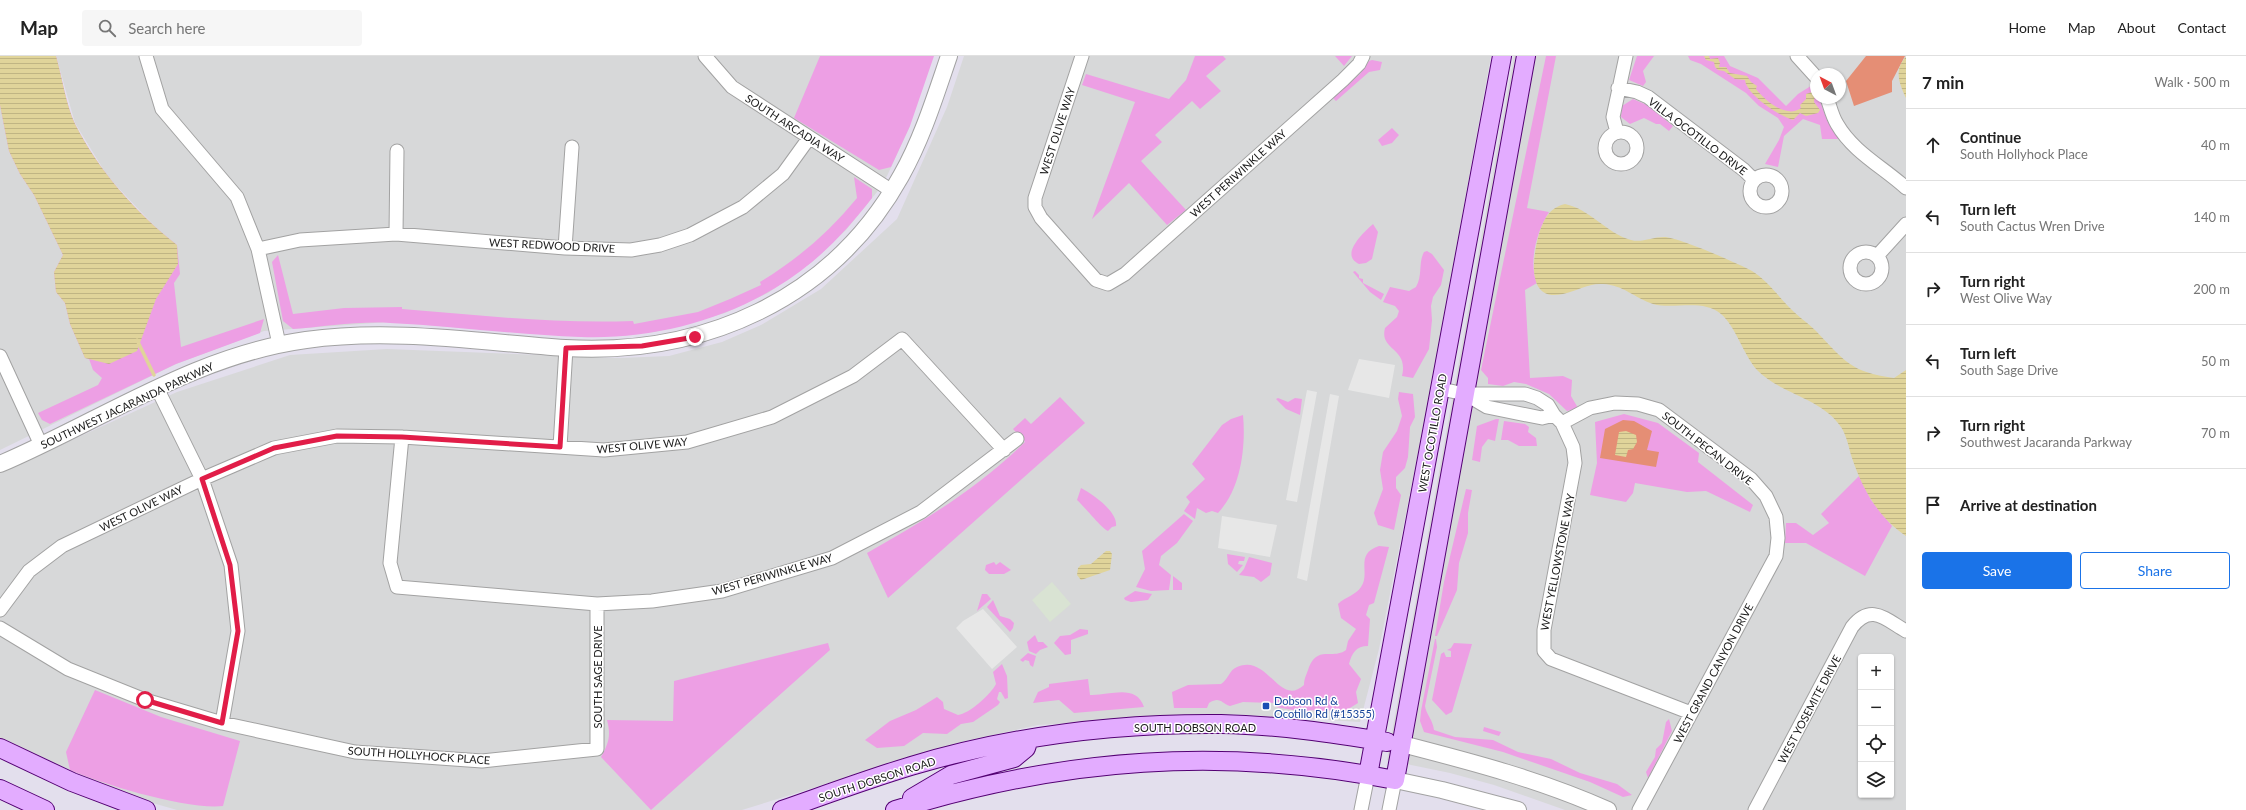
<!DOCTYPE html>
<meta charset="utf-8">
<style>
body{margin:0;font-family:Lato,sans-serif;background:#f6f6f6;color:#222}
.controls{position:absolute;right:12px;bottom:12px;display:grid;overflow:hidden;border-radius:4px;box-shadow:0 1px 3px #0004}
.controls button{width:36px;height:36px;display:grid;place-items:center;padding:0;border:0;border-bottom:1px solid #e0e0e0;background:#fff;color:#222;font:20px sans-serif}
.compass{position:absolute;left:1810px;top:12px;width:36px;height:36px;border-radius:50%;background:#fff;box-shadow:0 1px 3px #0004;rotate:319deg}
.stop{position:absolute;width:12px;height:12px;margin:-9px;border:3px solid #e11d48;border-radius:50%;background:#fff}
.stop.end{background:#e11d48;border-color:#fff;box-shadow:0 1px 4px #0008}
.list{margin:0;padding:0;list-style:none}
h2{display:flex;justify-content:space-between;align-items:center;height:52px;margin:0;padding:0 16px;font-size:17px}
h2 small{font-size:13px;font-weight:400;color:#767676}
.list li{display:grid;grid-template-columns:26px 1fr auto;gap:12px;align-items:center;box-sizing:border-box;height:72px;padding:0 16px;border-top:1px solid #e0e0e0}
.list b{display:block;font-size:15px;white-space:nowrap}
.list p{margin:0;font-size:13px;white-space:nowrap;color:#767676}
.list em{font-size:13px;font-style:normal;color:#767676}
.actions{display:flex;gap:8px;padding:12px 16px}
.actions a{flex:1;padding:9px 0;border:1px solid #1a73e8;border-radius:4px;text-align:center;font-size:14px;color:#1a73e8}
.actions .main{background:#1a73e8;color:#fff}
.icon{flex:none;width:22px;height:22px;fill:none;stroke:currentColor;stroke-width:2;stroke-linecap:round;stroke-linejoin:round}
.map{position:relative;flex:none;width:1906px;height:754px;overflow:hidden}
header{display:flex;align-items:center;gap:24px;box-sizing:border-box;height:56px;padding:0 20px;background:#fff;border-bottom:1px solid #e0e0e0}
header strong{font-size:19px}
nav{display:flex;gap:22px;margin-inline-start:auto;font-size:14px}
.search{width:280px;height:36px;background:#f6f6f6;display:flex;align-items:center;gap:10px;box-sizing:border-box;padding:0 14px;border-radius:4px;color:#767676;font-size:15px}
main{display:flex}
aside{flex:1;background:#fff}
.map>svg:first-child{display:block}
.residential{fill:#d7d8d9;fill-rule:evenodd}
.grass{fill:#ed9fe4}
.pitch{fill:#e58e75}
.parking{fill:#e7e7e7}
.plaza{fill:#d9e3d3}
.water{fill:url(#water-rules)}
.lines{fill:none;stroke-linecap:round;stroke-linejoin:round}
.stream{stroke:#e0d49a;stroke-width:3.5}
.minor-casing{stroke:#a2a2a2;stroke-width:15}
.tertiary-casing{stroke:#a2a2a2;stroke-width:18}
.secondary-casing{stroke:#530073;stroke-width:20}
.minor{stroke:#fff;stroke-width:13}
.tertiary{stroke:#fff;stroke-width:16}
.secondary{stroke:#e3acff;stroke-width:18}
.route{stroke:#e11d48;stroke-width:5}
.transit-dot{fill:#1a4fb4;stroke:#fff;stroke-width:1.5}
.labels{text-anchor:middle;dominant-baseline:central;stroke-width:3;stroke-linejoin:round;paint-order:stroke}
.street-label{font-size:11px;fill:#1b1b1b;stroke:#fff}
.transit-label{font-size:11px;fill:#164399;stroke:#fff;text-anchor:start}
</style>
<header>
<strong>Map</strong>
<div class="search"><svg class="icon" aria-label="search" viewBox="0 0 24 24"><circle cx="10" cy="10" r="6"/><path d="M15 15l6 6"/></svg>Search here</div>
<nav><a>Home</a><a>Map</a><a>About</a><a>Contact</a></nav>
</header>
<main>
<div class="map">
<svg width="1906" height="754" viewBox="0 0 1906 754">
<defs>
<pattern id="water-rules" width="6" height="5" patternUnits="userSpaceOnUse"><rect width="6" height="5" fill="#e0d49a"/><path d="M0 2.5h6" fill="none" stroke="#c0b584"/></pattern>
</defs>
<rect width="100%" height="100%" fill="#e3dfed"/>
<path class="residential" d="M56,0H820L814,18L910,70L887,120L877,136L846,174L812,206L768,237L725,257L655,276L583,281L388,266L264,275L176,308L0,394V49L20,118L34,139L63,199L54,216L56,236L65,247L70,268L177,189L161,177L108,121L75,67Z
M964,0H1491L1428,347L1379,593L1360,666L1234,658L1038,669L965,685L742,754H177L125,739L0,682V417L177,336L290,299L387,293L619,302L669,300L722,286L761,269L821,233L897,163L947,51Z
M1514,0H1906V754H1565L1494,729L1450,717L1387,704ZM1816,18H1840V42H1816ZM1861,601H1891V739H1861Z"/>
<path class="grass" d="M0,0H56C62,21 66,49 75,68C98,114 136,157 177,189L180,218L174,227L181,291L264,263L260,277L176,308L50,368L42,364L38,357L98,329L102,322L93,314L89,303L85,302L70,268L65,247L56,236L54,216L63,199L34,139L20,118L9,95L0,49Z
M820,0H934L910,70L891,111L879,114L794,62Z
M1195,0H1223L1226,3L1206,20L1221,35L1200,53L1192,45L1155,79L1162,86L1141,105L1186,154L1167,169L1129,127L1092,163L1135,46L1082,29L1086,18L1169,43L1186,24Z
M1335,0H1352L1344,10Z
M1546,0H1556L1527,152L1549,156C1537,175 1528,206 1537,227L1525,234L1530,322L1563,320L1572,324L1571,340L1578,352L1567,355L1549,338L1526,328L1514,326L1503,330L1488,328V322L1481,314Z
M1637,0H1654L1643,15L1646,26L1643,30L1629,24Z
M1688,0H1724L1730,10L1758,22L1786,50L1798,38L1814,28L1816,42H1819L1827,64L1839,83H1822L1820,69L1803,63L1784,80L1778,111L1765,108L1779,84L1784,71L1778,62L1759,50L1746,37L1701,8L1690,4Z
M1372,4L1382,6L1380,14L1369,16L1336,45L1333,42L1360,18L1369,5Z
M1633,43L1647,49L1673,70L1669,75L1660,68H1656L1644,62L1630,68L1621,61L1622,50Z
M1392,72L1399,79L1392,87L1382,90L1378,84Z
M854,121L872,133V142C854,165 835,187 812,206C750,258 662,284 581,281C517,279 454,270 390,267C358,265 324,271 293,273L283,265L272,206L278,199L293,258L344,252L402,251V253C479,259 555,268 633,265L634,268L698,256L730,243L761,229L760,226C798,203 829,176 857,142Z
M1373,168L1378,176L1372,203L1366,207L1359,208C1339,199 1364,176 1373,168Z
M1427,195L1432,198L1444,214L1441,229L1433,241L1431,250L1432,264L1429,293L1413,322L1402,320C1409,291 1379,295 1385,272L1397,261L1399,255L1395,250L1383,246L1390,231L1409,235L1416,231C1423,219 1418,207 1424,196Z
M1355,215L1359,219V222L1363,223V227L1384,238L1381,244L1370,236L1353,216Z
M1399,336L1413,338L1415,361L1410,371L1408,401L1405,412L1396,421V432L1401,439L1394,474L1378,469L1374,457L1383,433L1380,414L1383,396L1397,375L1402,360L1398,343Z
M1060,341L1085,367L888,542L867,497C924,465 978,432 1025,386L1013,373L1025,362L1031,368Z
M1278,342L1288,346L1295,342L1302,343L1300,359L1286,353L1276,343Z
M1624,358L1658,367L1699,397L1698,406L1753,449L1750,456L1706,435L1687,436L1635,427L1633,437L1626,446L1590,439L1597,407L1595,366Z
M1243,359C1246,391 1241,433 1218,457L1212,455L1206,457L1197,452L1195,463L1184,455L1190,446L1186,441L1205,423L1192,408L1222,369L1231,363Z
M1496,363H1499L1495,385L1488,383L1482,391L1480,406L1472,404L1477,370Z
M1504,365L1525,368L1529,371L1528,376L1536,382L1537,390H1519L1508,384H1501Z
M1859,420L1871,444L1892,470L1865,520L1806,487H1785L1786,467H1796L1813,479L1829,467L1821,458Z
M1081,432C1093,438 1118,456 1116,470L1112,471L1108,475C1102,473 1084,450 1077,444Z
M1466,433L1472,434L1468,457V477L1459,507L1457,534L1437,580H1435L1444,526Z
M1184,458L1193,465L1177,487L1161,500L1159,509L1171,519L1169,534L1151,535L1136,531L1145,513L1142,495Z
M1379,490L1389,491L1374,547L1369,549L1366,559L1370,563L1368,590C1356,590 1352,597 1349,608L1361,623L1356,636L1358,647L1345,655L1343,659L1331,654L1322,656L1312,654L1305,656L1276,651V647L1243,646L1230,650C1221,647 1220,640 1209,647L1207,652H1174L1172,636L1188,629L1221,628C1228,624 1229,614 1237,611C1268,597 1279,652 1304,629C1304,622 1307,618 1309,611C1318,589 1333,604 1346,594L1348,585L1356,573L1341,562L1338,548C1345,541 1356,539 1361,531C1371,517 1354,498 1379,490Z
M1227,498L1245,501L1244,505H1239L1238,508L1243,509L1237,516L1228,508Z
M1249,501L1272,507L1270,519L1261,526L1254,521L1239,519L1244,513Z
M994,506L996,509L1000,506L1011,514L1004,518H989L985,514L986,509Z
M1173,520L1182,527V534H1173Z
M1135,535L1152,538L1148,544L1131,546L1125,544L1124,542Z
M982,538H987L991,543L977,555Z
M993,544L1000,560L1010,563L1014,567L1013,572L1010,576L987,551Z
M1080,573L1088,574V578L1071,584V598L1065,599L1054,587L1060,580L1070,579Z
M1035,579L1038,586H1043L1048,591L1040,594L1036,598L1029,595L1027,586Z
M1435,583H1436L1437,591L1425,650C1426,658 1433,664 1434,674L1455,681L1493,684L1518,696L1551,703L1580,717L1617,728L1632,739L1623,741L1590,726L1503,696L1424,676L1420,665L1421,655Z
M828,587L830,594L651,754L601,701C609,687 611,679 607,664L673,665L674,625Z
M1454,587L1472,588L1452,656L1446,659L1432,644L1441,598L1444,596L1446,601H1451V595L1447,594L1451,592Z
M1028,597L1036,600L1033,611L1030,609L1029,605L1025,604L1023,606L1020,604Z
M1002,608L1007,620L1008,642L1005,643L1001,636H999L997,643L1000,646L998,649L973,666L961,668L947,678L923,677L904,690L877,692L865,684L890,665L916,654L937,641L943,646L944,653L958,659C969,658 991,638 996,628L993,616Z
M1088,623L1090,639C1109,640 1136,627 1144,651L1074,657L1059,644L1033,647L1038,636L1049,631V628Z
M95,634L161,661L240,685L223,750C188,754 104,729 70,714L66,696Z
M1669,663L1672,675L1648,722L1646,716L1655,701L1656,693L1662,687L1666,666Z
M1484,671L1501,676L1499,680L1483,675Z"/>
<path class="pitch" d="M1866,0H1905L1892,25V36L1854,50L1846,25Z
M1623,364L1634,365L1652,375L1647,394L1659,396L1656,411L1600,402L1605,373Z"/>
<path class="parking" d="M1359,303L1395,309L1389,342L1348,334Z
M1307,334L1317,336L1297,446L1286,444Z
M1330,338L1339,340L1307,525L1297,522Z
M1222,460L1277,469L1270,501L1218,492Z
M983,553L1017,591L992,613L956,572L963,565Z"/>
<path class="plaza" d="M1052,526L1071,548L1050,566L1032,544Z"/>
<path class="water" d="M0,0H56C62,21 66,49 75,68C98,114 136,157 177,189L178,208L156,243L137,295L109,308L85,302L70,268L65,247L56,236L54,216L63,199L34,139L20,118L9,95L0,49Z
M1704,0H1709L1710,3L1718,2L1720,7L1719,11H1726L1730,17L1747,20L1751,26L1757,30L1756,33C1765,45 1787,63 1801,52L1800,49L1806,43V38L1812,36L1815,38L1814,46L1820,54L1818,57L1806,60L1800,57L1793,64C1779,60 1746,38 1745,24L1735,23L1724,15L1718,14L1715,11L1714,6L1706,4Z
M1906,1V42C1900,29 1893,14 1906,1Z
M1565,148C1590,153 1606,177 1631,184C1642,187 1652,181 1664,181C1678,181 1737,207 1752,215C1765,223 1777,238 1787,249C1796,259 1807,266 1816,275C1845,305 1850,316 1894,322L1906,314V480C1878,461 1863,434 1852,402C1849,393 1847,380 1841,371C1822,342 1780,338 1757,314C1743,298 1736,271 1721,258C1702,242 1674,254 1653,248C1635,242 1623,229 1603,228C1588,227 1577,235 1563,238C1525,247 1533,199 1539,178C1544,163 1549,152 1565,148Z
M1626,375L1636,379L1637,386L1633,393L1628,394L1626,401L1615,399L1619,376Z
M1106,495H1110L1112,498L1110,514L1081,524L1077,519L1078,512L1081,509L1091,508Z"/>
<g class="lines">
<path class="stream" d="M137,284L154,319"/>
<g class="minor-casing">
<path id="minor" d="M146,0L162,53L237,141L258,193L279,288
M705,0L732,31L892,135
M1082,0L1035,142V151L1041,162L1096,224L1108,228L1125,218L1343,24L1359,8L1363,0
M1797,0L1816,21
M1618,32L1637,36L1648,41L1744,114L1754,124
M1827,42C1830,50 1832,60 1837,68C1853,96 1883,111 1906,132
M1617,76L1613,61L1626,0
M1605 92a16 16 0 1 1 32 0a16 16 0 1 1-32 0Z
M1750 135a16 16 0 1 1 32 0a16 16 0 1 1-32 0Z
M396,178L397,95
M565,192L572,91
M258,193L300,184L396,178L565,192L631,194L660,189L690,179L743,151L783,118L809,82
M1850 212a16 16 0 1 1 32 0a16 16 0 1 1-32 0Z
M1877,200L1906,168
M0,300L41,389
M157,332L202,423L231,509L238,575L222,667
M1441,333L1465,338H1525L1537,342L1548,349L1554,359L1562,367L1573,391L1575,407L1544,574V595L1551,603L1691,657
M1465,338L1487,351L1542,362L1554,359
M1562,367L1590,352L1615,347L1638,348L1659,354L1751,423L1766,440L1776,461L1778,482L1776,500L1639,754
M402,381L390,507L397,531L597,548L652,545L722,535L832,502L921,456L1017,383
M560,391L566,292
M0,554L29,515L62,490L202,423L274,392L337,380L402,381L604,394L687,386L772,361L853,320L902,283L1004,394
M0,572L68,613L145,644L222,667L355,696L482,705L597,693V548
M1361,754L1368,719
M1389,754L1395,724
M1755,754L1852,571C1871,547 1885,563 1906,575"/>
</g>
<g class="tertiary-casing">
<path id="tertiary" d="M0,408C101,365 195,299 306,284C392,272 479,286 565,292C703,300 832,244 901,120C922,83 935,41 949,0
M1402,688C1472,706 1541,724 1608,754
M1395,724L1442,734L1518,754"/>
</g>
<g class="secondary-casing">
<path id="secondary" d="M0,692L72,726L146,754
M1368,719L1502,0
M0,733L45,754
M912,742L951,719L1014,702L1026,692L1029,683
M782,754C825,739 868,723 911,710C1011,680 1117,667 1221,668C1277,669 1332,677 1387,686
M895,754C1062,702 1223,690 1395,724L1526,0"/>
</g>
<use href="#minor" class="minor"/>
<use href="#tertiary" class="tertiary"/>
<use href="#secondary" class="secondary"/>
</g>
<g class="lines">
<path class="route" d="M145,644L222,667L238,575L230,509L202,423L274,392L337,380L402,381L560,391L566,292L642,290L695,281"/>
</g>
<rect class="transit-dot" x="1262" y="646" width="8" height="8" rx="2"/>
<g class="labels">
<g class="street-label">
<text transform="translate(795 72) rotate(33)">SOUTH ARCADIA WAY</text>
<text transform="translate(1057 75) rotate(-72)">WEST OLIVE WAY</text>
<text transform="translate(1698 80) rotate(37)">VILLA OCOTILLO DRIVE</text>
<text transform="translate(1238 117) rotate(-42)">WEST PERIWINKLE WAY</text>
<text transform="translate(552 189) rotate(3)">WEST REDWOOD DRIVE</text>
<text transform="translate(127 349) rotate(-25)">SOUTHWEST JACARANDA PARKWAY</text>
<text transform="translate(1432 377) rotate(-80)">WEST OCOTILLO ROAD</text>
<text transform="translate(642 389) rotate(-5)">WEST OLIVE WAY</text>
<text transform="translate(1708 392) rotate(38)">SOUTH PECAN DRIVE</text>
<text transform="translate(141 452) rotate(-26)">WEST OLIVE WAY</text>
<text transform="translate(1557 506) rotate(-79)">WEST YELLOWSTONE WAY</text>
<text transform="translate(772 518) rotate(-16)">WEST PERIWINKLE WAY</text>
<text transform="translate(1713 617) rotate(-62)">WEST GRAND CANYON DRIVE</text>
<text transform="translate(597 621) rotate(-90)">SOUTH SAGE DRIVE</text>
<text transform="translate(1809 653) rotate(-62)">WEST YOSEMITE DRIVE</text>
<text x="1195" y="671">SOUTH DOBSON ROAD</text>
<text transform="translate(419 699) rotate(4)">SOUTH HOLLYHOCK PLACE</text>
<text transform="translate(877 723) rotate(-18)">SOUTH DOBSON ROAD</text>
</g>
<g class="transit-label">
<text x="1274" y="644">Dobson Rd &amp;<tspan x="1274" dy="13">Ocotillo Rd (#15355)</tspan></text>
</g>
</g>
</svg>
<div class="controls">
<button>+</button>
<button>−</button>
<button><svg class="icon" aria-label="locate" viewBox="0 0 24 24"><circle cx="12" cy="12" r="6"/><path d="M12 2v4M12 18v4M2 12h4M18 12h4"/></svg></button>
<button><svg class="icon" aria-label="layers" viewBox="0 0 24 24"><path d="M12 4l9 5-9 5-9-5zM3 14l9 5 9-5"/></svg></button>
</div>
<svg class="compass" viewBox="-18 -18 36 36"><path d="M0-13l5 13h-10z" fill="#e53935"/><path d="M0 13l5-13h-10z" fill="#767676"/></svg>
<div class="stop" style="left:145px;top:644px"></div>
<div class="stop end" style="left:695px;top:281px"></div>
</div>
<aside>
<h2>7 min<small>Walk · 500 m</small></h2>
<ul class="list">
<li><svg class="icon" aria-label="ahead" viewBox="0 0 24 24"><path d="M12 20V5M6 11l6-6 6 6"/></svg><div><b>Continue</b><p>South Hollyhock Place</p></div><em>40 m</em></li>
<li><svg class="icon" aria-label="left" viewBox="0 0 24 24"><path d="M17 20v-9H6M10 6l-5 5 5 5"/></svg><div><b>Turn left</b><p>South Cactus Wren Drive</p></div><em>140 m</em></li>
<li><svg class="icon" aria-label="right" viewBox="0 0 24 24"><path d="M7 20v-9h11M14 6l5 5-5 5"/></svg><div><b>Turn right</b><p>West Olive Way</p></div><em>200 m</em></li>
<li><svg class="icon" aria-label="left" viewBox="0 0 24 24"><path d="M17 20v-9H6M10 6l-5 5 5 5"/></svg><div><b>Turn left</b><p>South Sage Drive</p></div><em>50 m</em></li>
<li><svg class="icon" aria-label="right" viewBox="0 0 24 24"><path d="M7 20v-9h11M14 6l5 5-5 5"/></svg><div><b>Turn right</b><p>Southwest Jacaranda Parkway</p></div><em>70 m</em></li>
<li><svg class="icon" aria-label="arrive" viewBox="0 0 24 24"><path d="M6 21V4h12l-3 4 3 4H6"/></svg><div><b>Arrive at destination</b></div></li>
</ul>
<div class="actions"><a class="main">Save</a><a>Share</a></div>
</aside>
</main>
